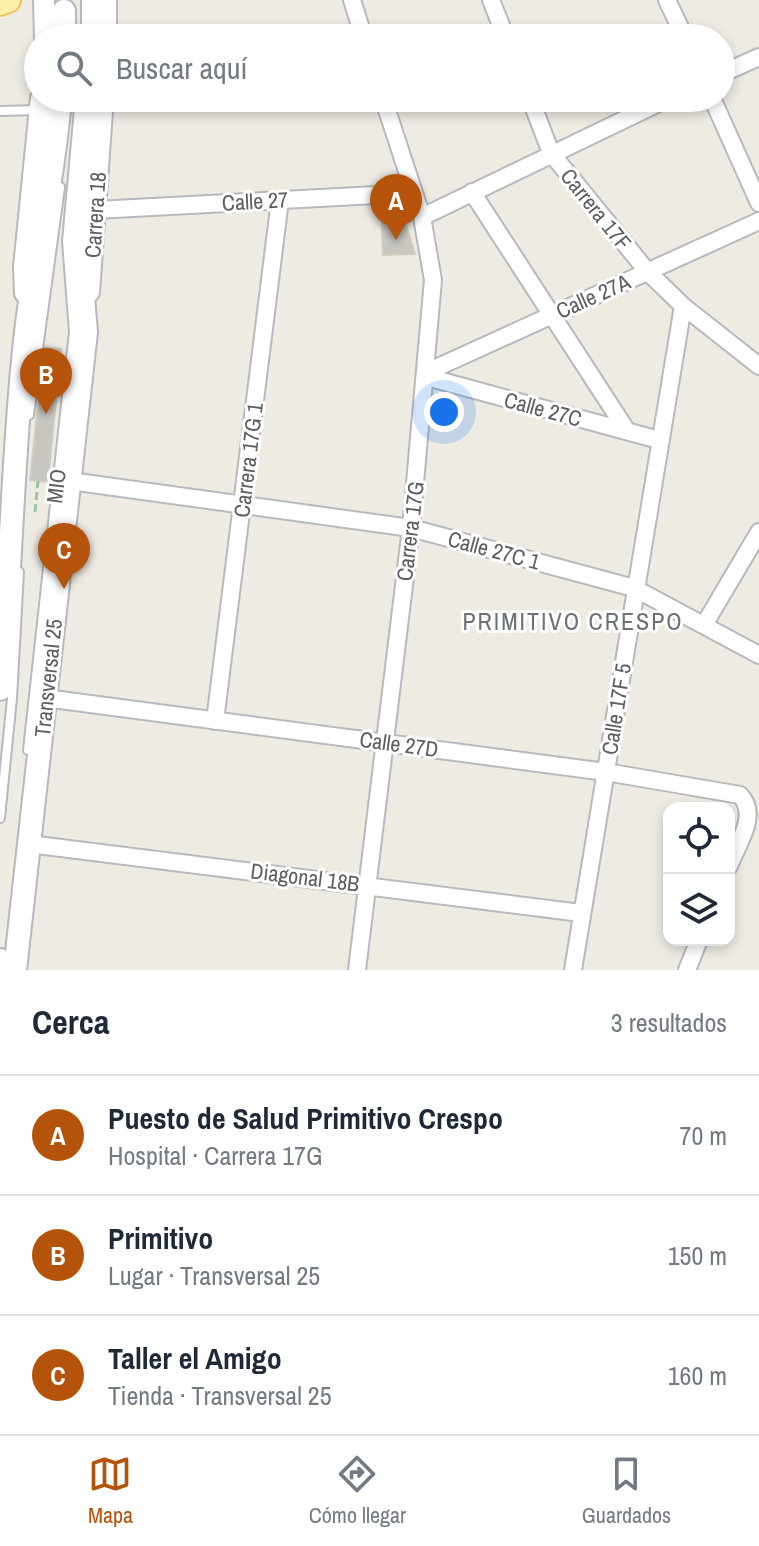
<!DOCTYPE html>
<html lang="es">
<meta charset="utf-8">
<style>
body{margin:0;font-family:"Archivo Narrow",sans-serif;background:#f6f6f7;color:#1f2937}
.controls{position:absolute;right:24px;bottom:24px;display:grid;overflow:hidden;border-radius:16px;box-shadow:0 4px 12px #0003}
.controls button{width:72px;height:72px;display:grid;place-items:center;padding:0;border:0;border-bottom:2px solid #e0e1e3;background:#fff;color:#1f2937;font:40px sans-serif}
.you{position:absolute;left:444px;top:412px;width:28px;height:28px;margin:-20px;border:6px solid #fff;border-radius:50%;background:#1a73e8;box-shadow:0 0 0 12px #1a73e833}
.badge{display:grid;place-items:center;width:52px;height:52px;border-radius:50%;background:#b45309;color:#fff;font-size:26px;font-weight:700}
.pin{position:absolute;translate:-50% -66px;filter:drop-shadow(0 2px 4px #0008)}
.pin::after{content:'';position:absolute;top:42px;width:28px;height:24px;background:inherit;clip-path:polygon(0 0,100% 0,50% 100%)}
.list{margin:0;padding:0;list-style:none}
h2{display:flex;justify-content:space-between;align-items:center;height:104px;margin:0;padding:0 32px;font-size:34px}
h2 small{font-size:26px;font-weight:400;color:#747a83}
.list li{display:grid;grid-template-columns:52px 1fr auto;gap:24px;align-items:center;box-sizing:border-box;height:120px;padding:0 32px;border-top:2px solid #e0e1e3}
.list b{display:block;font-size:30px;white-space:nowrap}
.list p{margin:0;font-size:26px;white-space:nowrap;color:#747a83}
.list em{font-size:26px;font-style:normal;color:#747a83}
.icon{flex:none;width:44px;height:44px;fill:none;stroke:currentColor;stroke-width:2;stroke-linecap:round;stroke-linejoin:round}
.map{position:relative;flex:none;width:759px;height:970px;overflow:hidden}
.search{position:absolute;background:#fff;box-shadow:0 4px 12px #0003;left:24px;right:24px;top:24px;height:88px;display:flex;align-items:center;gap:20px;box-sizing:border-box;padding:0 28px;border-radius:44px;color:#747a83;font-size:30px}
.sheet{height:464px;background:#fff}
nav{display:flex;justify-content:space-around;align-items:center;box-sizing:border-box;height:112px;border-top:2px solid #e0e1e3;background:#fff;font-size:22px;color:#747a83}
nav a{display:grid;justify-items:center;gap:4px}
nav .on{color:#b45309}
.map>svg:first-child{display:block}
.building{fill:#c8c6c0;stroke:#d2cdc2;stroke-width:2}
.lines{fill:none;stroke-linecap:round;stroke-linejoin:round}
.service-casing{stroke:#b6b9bd;stroke-width:12}
.minor-casing{stroke:#b6b9bd;stroke-width:20}
.tertiary-casing{stroke:#b6b9bd;stroke-width:24}
.secondary-casing{stroke:#b5b8bd;stroke-width:26}
.primary-casing{stroke:#eec35c;stroke-width:28}
.path{stroke:#99c5a5;stroke-width:3;stroke-dasharray:8 4;stroke-linecap:butt}
.service{stroke:#fff;stroke-width:8}
.minor{stroke:#fff;stroke-width:16}
.tertiary{stroke:#fff;stroke-width:20}
.secondary{stroke:#fff;stroke-width:22}
.primary{stroke:#fdeea9;stroke-width:24}
.labels{text-anchor:middle;dominant-baseline:central;stroke-width:6;stroke-linejoin:round;paint-order:stroke}
.street-label{font-size:22px;fill:#5b5f63;stroke:#fff}
.neighbourhood-label{font-size:24px;letter-spacing:2px;fill:#6c7175;stroke:#fff}
</style>
<div class="map">
<svg width="759" height="970" viewBox="0 0 759 970">
<rect width="100%" height="100%" fill="#eeebe3"/>
<path class="building" d="M391,206L402,213L415,254L383,255L381,207Z
M44,347L61,349L48,482L30,480Z"/>
<g class="lines">
<g class="service-casing">
<path id="service" d="M0,111L39,110
M29,415L60,187
M28,750L74,332L67,241L80,98
M0,818L12,698L19,572"/>
</g>
<g class="minor-casing">
<path id="minor" d="M352,0L364,38
M491,0L506,38
M667,0L685,38
M721,74L759,57
M530,98L551,153L647,271L683,306L759,366
M712,98L759,203
M472,192L627,431
M96,210L414,193
M422,217L669,98
M427,372L759,221
M427,377L659,440
M70,481L411,528L634,588L759,655
M704,625L759,532
M45,698L606,772L740,795C759,815 738,843 729,866
M215,721L280,200
M29,844L581,913
M357,970L411,528L433,280L422,217L383,98
M573,970L683,306
M687,970L699,940"/>
</g>
<g class="tertiary-casing">
<path id="tertiary" d="M44,0L45,38
M106,38V0
M89,292L103,98
M25,293L24,267L41,98
M0,959L9,970"/>
</g>
<g class="secondary-casing">
<path id="secondary" d="M93,0V38
M64,11V38
M0,689C12,570 12,451 26,332C35,254 54,177 60,98
M15,970L86,332L80,263L92,98"/>
</g>
<g class="primary-casing">
<path id="primary" d="M0,3L8,0"/>
</g>
<path class="path" d="M35,512L38,481"/>
<use href="#service" class="service"/>
<use href="#minor" class="minor"/>
<use href="#tertiary" class="tertiary"/>
<use href="#secondary" class="secondary"/>
<use href="#primary" class="primary"/>
</g>
<g class="labels">
<g class="street-label">
<text transform="translate(255 201) rotate(-3)">Calle 27</text>
<text transform="translate(596 209) rotate(51)">Carrera 17F</text>
<text transform="translate(95 215) rotate(-86)">Carrera 18</text>
<text transform="translate(593 296) rotate(-24)">Calle 27A</text>
<text transform="translate(543 409) rotate(15)">Calle 27C</text>
<text transform="translate(248 460) rotate(-83)">Carrera 17G 1</text>
<text transform="translate(56 486) rotate(-83)">MIO</text>
<text transform="translate(410 531) rotate(-83)">Carrera 17G</text>
<text transform="translate(494 550) rotate(15)">Calle 27C 1</text>
<text transform="translate(48 678) rotate(-84)">Transversal 25</text>
<text transform="translate(616 709) rotate(-81)">Calle 17F 5</text>
<text transform="translate(399 744) rotate(8)">Calle 27D</text>
<text transform="translate(305 877) rotate(7)">Diagonal 18B</text>
</g>
<g class="neighbourhood-label">
<text x="573" y="621">PRIMITIVO CRESPO</text>
</g>
</g>
</svg>
<div class="controls">
<button><svg class="icon" aria-label="locate" viewBox="0 0 24 24"><circle cx="12" cy="12" r="6"/><path d="M12 2v4M12 18v4M2 12h4M18 12h4"/></svg></button>
<button><svg class="icon" aria-label="layers" viewBox="0 0 24 24"><path d="M12 4l9 5-9 5-9-5zM3 14l9 5 9-5"/></svg></button>
</div>
<div class="you"></div>
<div class="pin badge" style="left:396px;top:240px">A</div>
<div class="pin badge" style="left:46px;top:414px">B</div>
<div class="pin badge" style="left:64px;top:589px">C</div>
<div class="search"><svg class="icon" aria-label="search" viewBox="0 0 24 24"><circle cx="10" cy="10" r="6"/><path d="M15 15l6 6"/></svg>Buscar aquí</div>
</div>
<section class="sheet">
<h2>Cerca<small>3 resultados</small></h2>
<ul class="list">
<li><span class="badge">A</span><div><b>Puesto de Salud Primitivo Crespo</b><p>Hospital · Carrera 17G</p></div><em>70 m</em></li>
<li><span class="badge">B</span><div><b>Primitivo</b><p>Lugar · Transversal 25</p></div><em>150 m</em></li>
<li><span class="badge">C</span><div><b>Taller el Amigo</b><p>Tienda · Transversal 25</p></div><em>160 m</em></li>
</ul>
</section>
<nav>
<a class="on"><svg class="icon" aria-label="map" viewBox="0 0 24 24"><path d="M3 6l6-2 6 2 6-2v14l-6 2-6-2-6 2zM9 4v14M15 6v14"/></svg>Mapa</a>
<a><svg class="icon" aria-label="directions" viewBox="0 0 24 24"><path d="M12 3l9 9-9 9-9-9zM9 14v-3h6M13 9l2 2-2 2"/></svg>Cómo llegar</a>
<a><svg class="icon" aria-label="saved" viewBox="0 0 24 24"><path d="M7 4h10v16l-5-4-5 4z"/></svg>Guardados</a>
</nav>
